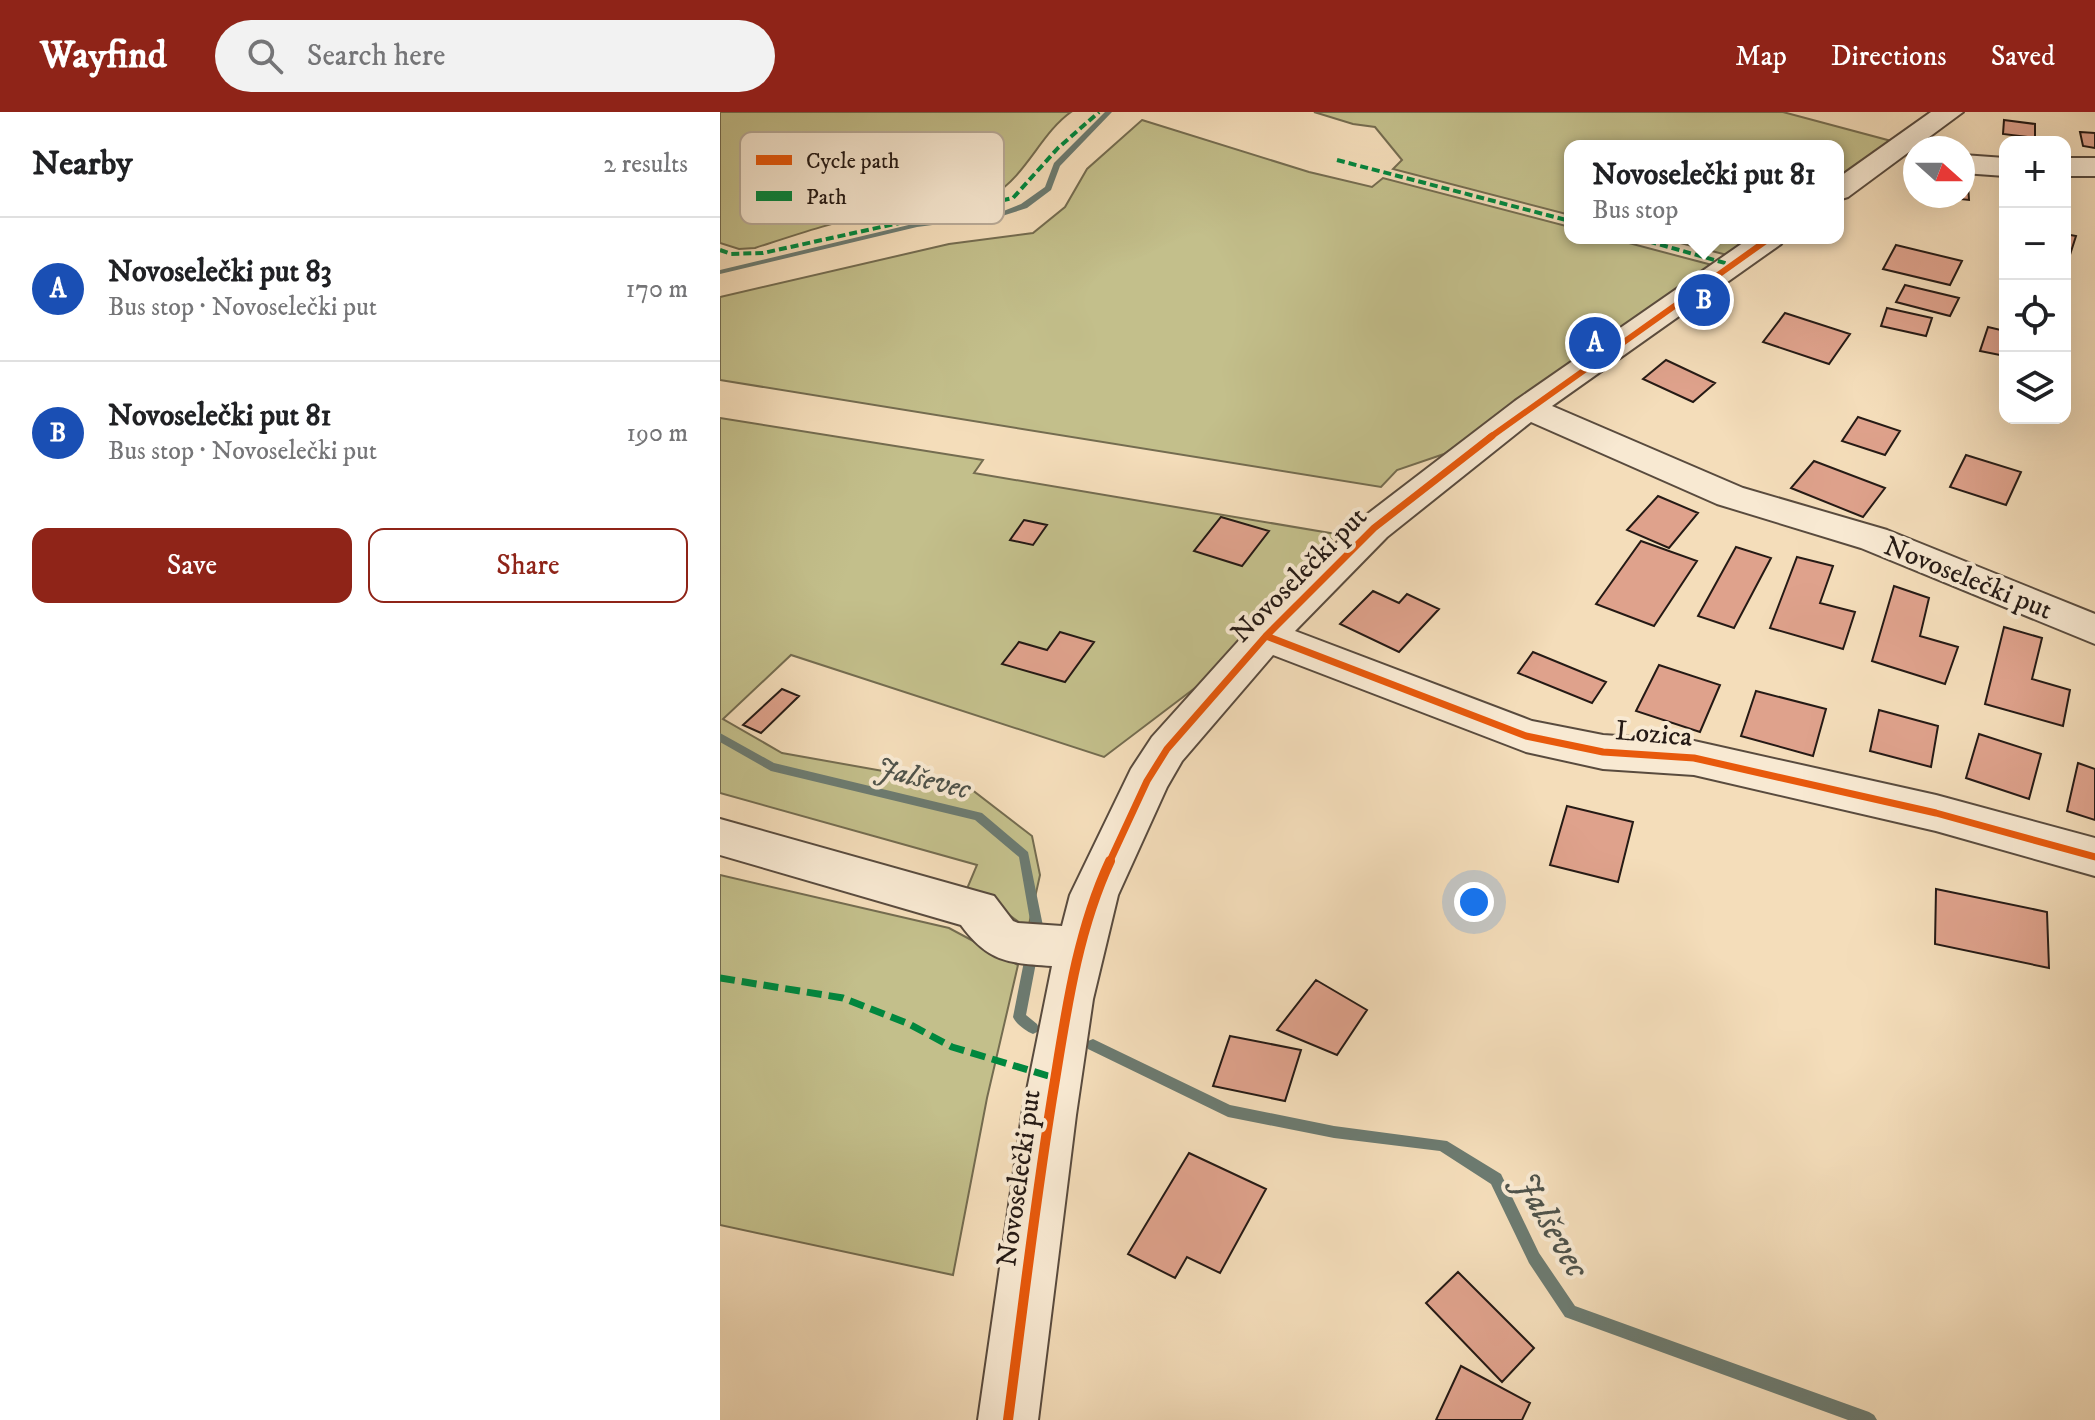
<!DOCTYPE html>
<meta charset="utf-8">
<style>
body{margin:0;font-family:"IM FELL DW Pica",serif;background:#f2f2f2;color:#202124}
.controls{position:absolute;right:24px;top:24px;display:grid;overflow:hidden;border-radius:16px;box-shadow:0 8px 32px #0002}
.controls button{width:72px;height:72px;display:grid;place-items:center;padding:0;border:0;border-bottom:2px solid #e0e0e0;background:#fff;color:#202124;font:40px sans-serif}
.compass{position:absolute;left:1183px;top:24px;width:72px;height:72px;border-radius:50%;background:#fff;box-shadow:0 8px 32px #0002;rotate:111deg}
.you{position:absolute;left:754px;top:790px;width:28px;height:28px;margin:-20px;border:6px solid #fff;border-radius:50%;background:#1a73e8;box-shadow:0 0 0 12px #1a73e833}
.badge{display:grid;place-items:center;width:52px;height:52px;border-radius:50%;background:#8f2418;color:#fff;font-size:26px;font-weight:700}
.pin{position:absolute;translate:-50% -50%;border:4px solid #fff;box-shadow:0 2px 8px #0006}
.popup{position:absolute;left:844px;top:28px;width:280px;height:104px;box-sizing:border-box;display:grid;place-content:center;border-radius:16px;background:#fff;filter:drop-shadow(0 2px 6px #0005);font-size:26px;white-space:nowrap;color:#757577}
.popup b{font-size:30px;color:#202124}
.popup::after{content:'';position:absolute;left:50%;top:100%;margin-left:-16px;border:16px solid transparent;border-top-color:#fff}
.list{margin:0;padding:0;list-style:none}
h2{display:flex;justify-content:space-between;align-items:center;height:104px;margin:0;padding:0 32px;font-size:34px}
h2 small{font-size:26px;font-weight:400;color:#757577}
.list li{display:grid;grid-template-columns:52px 1fr auto;gap:24px;align-items:center;box-sizing:border-box;height:144px;padding:0 32px;border-top:2px solid #e0e0e0}
.list b{display:block;font-size:30px;white-space:nowrap}
.list p{margin:0;font-size:26px;white-space:nowrap;color:#757577}
.list em{font-size:26px;font-style:normal;color:#757577}
.actions{display:flex;gap:16px;padding:24px 32px}
.actions a{flex:1;padding:18px 0;border:2px solid #8f2418;border-radius:16px;text-align:center;font-size:28px;color:#8f2418}
.actions .main{background:#8f2418;color:#fff}
.icon{flex:none;width:44px;height:44px;fill:none;stroke:currentColor;stroke-width:2;stroke-linecap:round;stroke-linejoin:round}
.map{position:relative;flex:none;width:1375px;height:1308px;overflow:hidden}
header{display:flex;align-items:center;gap:48px;box-sizing:border-box;height:112px;padding:0 40px;background:#8f2418;color:#fff}
header strong{font-size:38px}
nav{display:flex;gap:44px;margin-inline-start:auto;font-size:28px}
.search{width:560px;height:72px;background:#f2f2f2;display:flex;align-items:center;gap:20px;box-sizing:border-box;padding:0 28px;border-radius:44px;color:#757577;font-size:30px}
main{display:flex}
aside{flex:1;background:#fff}
.map>svg:first-child{display:block}
.green{fill:#c3bf8b;stroke:#746c50;stroke-width:2}
.lines{fill:none;stroke-linecap:round;stroke-linejoin:round}
.stream{fill:#6c7b71;fill-rule:evenodd}
.building{fill:#dfa28c;stroke:#251a15;stroke-width:2}
.minor-casing{stroke:#594b3e;stroke-width:4}
.minor{fill:#f8e9d2;fill-rule:evenodd}
.quiet-far1{stroke:#00873e;stroke-width:4;stroke-dasharray:8 4;stroke-linecap:butt}
.quiet{stroke:#00873e;stroke-width:7;stroke-dasharray:15 7;stroke-linecap:butt}
.cycleway-far2-casing{stroke:#f8e9d2;stroke-width:10}
.cycleway-far1-casing{stroke:#f8e9d2;stroke-width:12}
.cycleway-casing{stroke:#f8e9d2;stroke-width:15}
.cycleway-far2{stroke:#e8590c;stroke-width:6}
.cycleway-far1{stroke:#e8590c;stroke-width:7}
.cycleway{stroke:#e8590c;stroke-width:10}
.labels{text-anchor:middle;dominant-baseline:central;stroke-width:8;stroke-linejoin:round;paint-order:stroke}
.street-label{font-size:28px;fill:#251a15;stroke:#f8e9d2}
.water-label{font-size:30px;font-style:italic;fill:#4f534b;stroke:#f8e9d2}
.near-water-label{font-size:36px;font-style:italic;fill:#4f534b;stroke:#f8e9d2}
.key{fill:#f8e9d2;stroke:#b9ab99;stroke-width:2}
.key-label{font-size:22px;fill:#251a15}
</style>
<header>
<strong>Wayfind</strong>
<div class="search"><svg class="icon" aria-label="search" viewBox="0 0 24 24"><circle cx="10" cy="10" r="6"/><path d="M15 15l6 6"/></svg>Search here</div>
<nav><a>Map</a><a>Directions</a><a>Saved</a></nav>
</header>
<main>
<aside>
<h2>Nearby<small>2 results</small></h2>
<ul class="list">
<li><span class="badge" style="background:#1a4fb4">A</span><div><b>Novoselečki put 83</b><p>Bus stop · Novoselečki put</p></div><em>170 m</em></li>
<li><span class="badge" style="background:#1a4fb4">B</span><div><b>Novoselečki put 81</b><p>Bus stop · Novoselečki put</p></div><em>190 m</em></li>
</ul>
<div class="actions"><a class="main">Save</a><a>Share</a></div>
</aside>
<div class="map">
<svg width="1375" height="1308" viewBox="0 0 1375 1308">
<rect width="100%" height="100%" fill="#f4ddba"/>
<filter id="stains"><feTurbulence type="fractalNoise" baseFrequency=".0025" numOctaves="4"/><feColorMatrix values="0 0 0 0 .2 0 0 0 0 .09 0 0 0 0 .02 0 0 0 .5 -.17"/></filter>
<radialGradient id="worn" r=".72"><stop offset=".6" stop-color="#630" stop-opacity="0"/><stop offset="1" stop-color="#630" stop-opacity=".3"/></radialGradient>
<path class="green" d="M0,0H351C321,21 306,64 273,83C250,96 187,96 158,101C116,109 75,123 35,136L19,137L0,131Z
M594,0H1063L1175,30L1118,68V34H850V103L673,57L682,48L655,15L633,12Z
M422,8L589,60L652,75L663,66L850,115V126H890L992,153L724,342L677,358L661,375L0,268V185L229,132L313,121L345,95L367,57Z
M941,126H1038L1011,144Z
M0,306L263,348L254,361L616,422L525,538L384,645L71,543L3,607L62,641L247,674L312,724L320,763L308,817L273,791L246,779L257,753L0,681Z
M0,763L229,816L298,853L267,986L233,1163L0,1113Z"/>
<g class="lines">
<path class="stream" d="M385,0H392L340,54L331,78L307,96L282,104L197,115L0,162V158L197,111L281,100L301,92L325,75L334,51Z
M0,621L54,651L262,701L308,740L323,814L306,903L317,912L319,916L317,920L313,922C306,919 296,912 293,905L311,814L299,745L255,708L51,659L0,630Z
M373,927L510,993L614,1014L727,1029L781,1062L819,1141L855,1194L1149,1300L1154,1303L1157,1308H1128L845,1205L809,1151L771,1072L720,1039L614,1026L508,1005L368,937L367,933L368,929Z"/>
</g>
<path class="building" d="M1284,8L1315,12V26L1283,22Z
M1360,20L1375,21V36L1363,34Z
M1243,72H1248L1249,88L1212,84H1243Z
M1345,122L1356,124L1348,149L1345,148Z
M1176,133L1242,149L1230,173L1163,157Z
M1185,173L1239,186L1230,204L1176,190Z
M1167,196L1212,206L1206,224L1161,214Z
M1065,201L1130,222L1109,252L1043,230Z
M1268,215L1285,219V244L1260,239Z
M946,248L995,271L973,290L923,267Z
M1138,305L1180,319L1165,343L1122,329Z
M1246,343L1301,360L1286,393L1230,375Z
M1094,349L1165,376L1143,405L1071,376Z
M938,384L978,401L949,436L907,418Z
M501,405L549,419L522,454L474,439Z
M304,408L327,413L313,433L290,428Z
M921,429L977,449L934,514L876,492Z
M1016,435L1051,446L1014,516L978,504Z
M1077,445L1113,454L1100,491L1135,500L1123,537L1050,516Z
M1174,474L1209,486L1200,524L1238,535L1225,572L1152,549Z
M653,479L679,491L687,482L719,497L679,540L620,512Z
M1284,515L1322,526L1312,567L1350,578L1343,614L1265,592Z
M340,520L374,530L345,570L282,552L299,530L327,538Z
M813,540L886,570L872,591L798,561Z
M939,553L1000,573L980,620L916,599Z
M62,577L79,584L41,621L23,613Z
M1036,579L1106,597L1093,644L1021,624Z
M1159,598L1218,614L1211,655L1150,639Z
M1259,622L1321,642L1309,687L1246,666Z
M1358,651L1375,657V708L1347,699Z
M847,694L913,710L898,770L830,753Z
M1216,777L1327,800L1329,856L1215,832Z
M596,868L647,898L617,943L557,918Z
M510,924L581,938L565,989L493,974Z
M469,1041L546,1077L500,1161L467,1145L455,1166L408,1142Z
M738,1160L814,1236L782,1270L706,1191Z
M741,1254L810,1291L802,1308H716Z"/>
<g class="lines">
<g class="minor-casing">
<path id="minor" d="M1211,0H1243L1128,85L1118,88V66Z
M1243,43L1285,46V64L1243,61Z
M1345,46H1375V64H1345Z
M1030,126H1065L1061,132L832,294L1023,376L1167,418L1375,502V532L1141,436L997,392L811,310L667,425L575,519L812,609L883,623L974,629L1216,683L1375,726V764L1216,719L974,663L883,657L806,640L553,543L462,649L447,675L398,783L373,887L356,1003L318,1308H258L302,1003L332,854C288,851 268,850 241,813L0,743V707L274,784L293,809L298,811L342,814L350,783L411,657L432,625L532,514L641,407L795,289Z"/>
</g>
<use href="#minor" class="minor"/>
<path class="quiet-far1" d="M617,48L850,109
M917,126L1012,153
M0,138L11,142L43,141L293,86L338,36L379,0"/>
<path class="quiet" d="M0,866L123,886L189,912L232,935L335,966"/>
<g class="cycleway-far2-casing">
<path id="cycleway-far2" d="M769,326L1050,126"/>
</g>
<g class="cycleway-far1-casing">
<path id="cycleway-far1" d="M546,524L806,624L883,640L974,646L1216,701L1375,745
M389,751L427,669L447,637L546,524L654,416L772,324"/>
</g>
<g class="cycleway-casing">
<path id="cycleway" d="M288,1308C303,1195 316,1081 335,968C347,894 358,818 390,749"/>
</g>
<use href="#cycleway-far2" class="cycleway-far2"/>
<use href="#cycleway-far1" class="cycleway-far1"/>
<use href="#cycleway" class="cycleway"/>
</g>
<g class="labels">
<g class="street-label">
<text transform="translate(579 463) rotate(-45)">Novoselečki put</text>
<text transform="translate(1248 466) rotate(22)">Novoselečki put</text>
<text transform="translate(934 622) rotate(5)">Lozica</text>
<text transform="translate(299 1066) rotate(-82)">Novoselečki put</text>
</g>
<g class="water-label">
<text transform="translate(203 667) rotate(14)">Jalševec</text>
</g>
<g class="near-water-label">
<text transform="translate(831 1113) rotate(60)">Jalševec</text>
</g>
</g>
<rect x="20" y="20" width="264" height="92" rx="12" class="key"/>
<rect x="36" y="43" width="36" height="10" fill="#e8590c"/>
<rect x="36" y="79" width="36" height="10" fill="#00873e"/>
<g class="key-label">
<text x="86" y="56">Cycle path</text>
<text x="86" y="92">Path</text>
</g>
<rect width="100%" height="100%" filter="url(#stains)"/>
<rect width="100%" height="100%" fill="url(#worn)"/>
</svg>
<div class="controls">
<button>+</button>
<button>−</button>
<button><svg class="icon" aria-label="locate" viewBox="0 0 24 24"><circle cx="12" cy="12" r="6"/><path d="M12 2v4M12 18v4M2 12h4M18 12h4"/></svg></button>
<button><svg class="icon" aria-label="layers" viewBox="0 0 24 24"><path d="M12 4l9 5-9 5-9-5zM3 14l9 5 9-5"/></svg></button>
</div>
<svg class="compass" viewBox="-18 -18 36 36"><path d="M0-13l5 13h-10z" fill="#e53935"/><path d="M0 13l5-13h-10z" fill="#757577"/></svg>
<div class="you"></div>
<div class="pin badge" style="left:875px;top:231px;background:#1a4fb4">A</div>
<div class="pin badge" style="left:984px;top:188px;background:#1a4fb4">B</div>
<div class="popup"><b>Novoselečki put 81</b>Bus stop</div>
</div>
</main>
